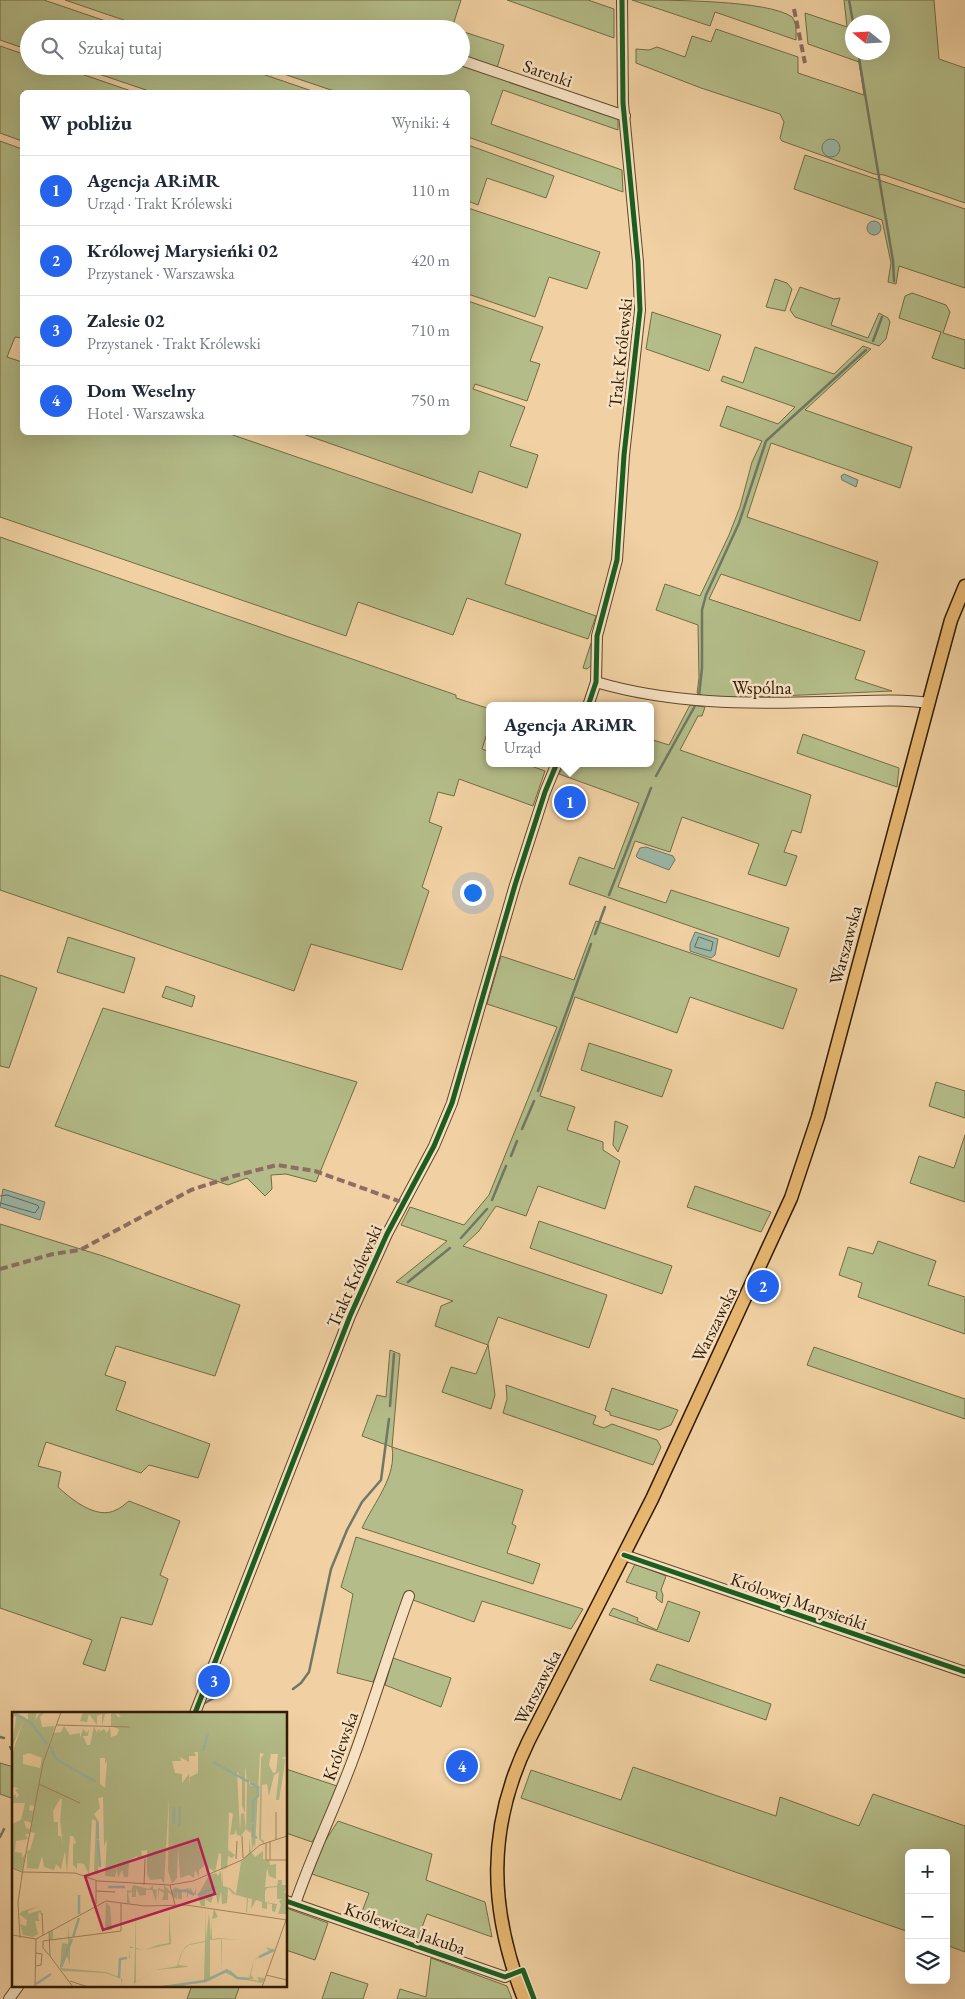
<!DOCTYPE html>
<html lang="pl">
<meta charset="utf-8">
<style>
body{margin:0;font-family:"EB Garamond",serif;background:#f2f2f3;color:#1f2937}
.controls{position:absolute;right:15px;bottom:15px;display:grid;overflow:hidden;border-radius:8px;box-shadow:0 5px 20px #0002}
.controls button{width:45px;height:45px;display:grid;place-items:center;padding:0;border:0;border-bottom:1px solid #e0e1e3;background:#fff;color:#1f2937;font:25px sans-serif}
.compass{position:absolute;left:845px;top:15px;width:45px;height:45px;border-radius:50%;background:#fff;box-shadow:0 5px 20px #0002;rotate:288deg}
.you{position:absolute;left:472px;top:892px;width:18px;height:18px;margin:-12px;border:4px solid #fff;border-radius:50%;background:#1a73e8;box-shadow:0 0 0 8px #1a73e833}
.badge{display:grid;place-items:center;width:32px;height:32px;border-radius:50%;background:#2563eb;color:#fff;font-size:16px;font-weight:700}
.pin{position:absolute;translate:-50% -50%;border:2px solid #fff;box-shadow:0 1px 5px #0006}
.popup{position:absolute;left:486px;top:702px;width:168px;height:65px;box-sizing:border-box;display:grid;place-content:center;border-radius:8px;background:#fff;filter:drop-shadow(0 1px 4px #0005);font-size:16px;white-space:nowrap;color:#747a83}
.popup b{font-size:19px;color:#1f2937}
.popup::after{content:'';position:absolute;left:50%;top:100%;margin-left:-10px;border:10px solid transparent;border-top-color:#fff}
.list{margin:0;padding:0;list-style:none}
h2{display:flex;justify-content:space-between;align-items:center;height:65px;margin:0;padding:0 20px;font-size:21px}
h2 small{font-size:16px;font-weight:400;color:#747a83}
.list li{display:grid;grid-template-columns:32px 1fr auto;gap:15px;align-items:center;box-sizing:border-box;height:70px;padding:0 20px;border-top:1px solid #e0e1e3}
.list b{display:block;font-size:19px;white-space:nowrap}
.list p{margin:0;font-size:16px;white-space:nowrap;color:#747a83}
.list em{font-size:16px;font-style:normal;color:#747a83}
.icon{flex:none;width:28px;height:28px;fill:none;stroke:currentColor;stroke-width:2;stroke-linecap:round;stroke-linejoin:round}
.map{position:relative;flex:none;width:965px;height:1999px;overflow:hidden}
.search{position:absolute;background:#fff;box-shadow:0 5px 20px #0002;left:20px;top:20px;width:450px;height:55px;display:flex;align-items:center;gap:12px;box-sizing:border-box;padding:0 18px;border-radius:28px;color:#747a83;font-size:19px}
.panel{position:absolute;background:#fff;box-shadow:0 5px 20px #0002;left:20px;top:90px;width:450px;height:345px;border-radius:8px}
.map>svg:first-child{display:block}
.green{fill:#b4bd89;stroke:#726c44;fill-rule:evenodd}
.water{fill:#9bb7a8;stroke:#707865}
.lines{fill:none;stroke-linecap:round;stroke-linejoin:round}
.shore{stroke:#666854;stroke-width:1}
.stream{stroke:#707865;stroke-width:2.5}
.minor-casing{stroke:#604829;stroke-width:12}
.major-casing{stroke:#301a00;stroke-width:15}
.minor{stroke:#f6e1c3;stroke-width:10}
.major{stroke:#e8b872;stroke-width:12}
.quiet{stroke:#8d6e63;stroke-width:4;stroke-dasharray:8 4;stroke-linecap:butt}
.cycleway-casing{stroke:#f6e1c3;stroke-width:8}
.cycleway{stroke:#1b5e20;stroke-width:5}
.labels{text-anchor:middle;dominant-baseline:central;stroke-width:5;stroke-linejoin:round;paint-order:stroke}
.street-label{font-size:18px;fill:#301a00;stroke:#f6e1c3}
.inset-river{fill:none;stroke:#9bb7a8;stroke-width:2.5}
.inset-road{fill:none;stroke:#a48862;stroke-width:1}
.view{fill:#c2185b;fill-opacity:0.15;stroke:#c2185b;stroke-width:2.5}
.inset-edge{fill:none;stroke:#301a00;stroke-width:2.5}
</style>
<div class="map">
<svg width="965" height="1999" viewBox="0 0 965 1999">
<rect width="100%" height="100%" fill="#f1d1a3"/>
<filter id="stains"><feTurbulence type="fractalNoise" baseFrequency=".004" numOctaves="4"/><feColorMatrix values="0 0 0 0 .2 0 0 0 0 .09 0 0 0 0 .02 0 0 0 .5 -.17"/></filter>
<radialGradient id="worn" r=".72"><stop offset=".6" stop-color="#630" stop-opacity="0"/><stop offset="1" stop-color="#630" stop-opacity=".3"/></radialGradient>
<path class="green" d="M0,0H44L129,29H29V50L0,40Z
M65,0H461L452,28L454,29H150Z
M507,0H588L614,9V38Z
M632,0C667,0 769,0 792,17C797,23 796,33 796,40L715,12L710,26Z
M844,0H934L939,59L965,68V203L884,175L874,174L782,141L780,138L784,122L780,114L701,88L636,63V49L649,50L657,47L685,57L692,36L711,42L716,29L798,57V73L864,95L859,62L808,44L805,13L847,27ZM852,22H882V52H852Z
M461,31L504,45L497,68L618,110V130L503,90L491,124L622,170L623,192L468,137V92H337L260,66H461Z
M0,46L29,56V66H58L134,92H22V141L0,133Z
M75,66H239L315,92H152Z
M0,141L22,149V338L15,337L7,357L22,362V432L227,433L521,534L505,584L596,616L588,639L467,598L453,635L358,602L346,636L0,517Z
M468,145L554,176L546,198L487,178L478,205L468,201Z
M805,155L965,209V288L899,266L896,284L888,282L891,263L882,220L794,189Z
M468,208L600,252L587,289L549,277L535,317L468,294Z
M775,279L787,283L792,289L785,311L766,307Z
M800,287L834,299L840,298L831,325L868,338L879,313L888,318L890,322L886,339L879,346L795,317L790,310Z
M912,293L946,305L950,312L943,333L965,340V369L932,358L941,332L899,318L905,296Z
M468,301L543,327L530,361L540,364L527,401L475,384L473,389L525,407L510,446L538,455L527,488L479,471L472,493L300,433L468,432Z
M652,312L721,335L709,371L646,349Z
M863,346L871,349L805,410L912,447L900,488L771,443L747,517L878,562L860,621L721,574L709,599L865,651L855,679L892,691L735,698L706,697L697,693L699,678L698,625L656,610L665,584L700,596L729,535L740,507L752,462L762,441L720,426L727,406L778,424L795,407L721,381L723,376L743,383L755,347L834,374Z
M0,537L456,695V698L490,709V724L482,749L490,752V763H523L545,771L533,806L459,779L454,796L438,792L429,822L442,827L422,887L429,891L402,970L311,944L294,991L0,890Z
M591,643L592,665L587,669L583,668Z
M690,705L705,707L702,716H698L680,750L811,795L801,833L792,830L784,852L797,856L786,886L748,874L759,844L682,817L670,852L635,841L618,887L666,903L671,890L789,928L779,957L569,884L579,857L614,869L639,803L559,774L565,763H650V739L669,745Z
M803,734L899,768L897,787L797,753Z
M596,921L797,989L783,1029L690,997L677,1033L575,997L540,1096L575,1107L567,1130L603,1142V1150L620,1161L605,1209L538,1186L526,1216L496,1206L479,1231L463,1246L607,1295L589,1348L498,1317L488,1344L495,1395L491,1409L442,1392L451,1367L476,1374L488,1345L435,1326L441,1306L453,1301L396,1282L447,1241L401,1225L410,1207L464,1225L489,1195L557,1027L487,1004L501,956L574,980Z
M68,937L135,958L124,993L57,972Z
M0,975L37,988L9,1068L0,1066Z
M166,986L195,996L192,1007L162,997Z
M103,1008L357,1082L316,1182L286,1174L271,1175L272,1189L265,1196L247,1178L228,1185L55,1126Z
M589,1043L672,1070L662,1097L581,1070Z
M936,1082L965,1091V1118L929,1106Z
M615,1121L628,1126L618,1152L613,1145Z
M965,1135V1202L910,1183L919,1156L954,1168Z
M695,1186L771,1212L761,1232L687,1207Z
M539,1221L672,1266L662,1294L530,1248Z
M0,1224L103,1256L240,1305L215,1376L116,1346L105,1375L126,1382L116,1410L210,1444L198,1478L149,1465L141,1473L46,1442L38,1466L61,1472L58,1487C72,1500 97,1520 116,1510C121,1508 125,1504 129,1501L180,1521L160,1575L168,1579L152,1625L121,1617L105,1671L83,1664L92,1640L0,1608Z
M878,1241L936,1261L928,1285L965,1297V1334L858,1297L862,1283L839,1275L848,1247L873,1254Z
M814,1347L965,1399V1419L807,1365Z
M390,1350L400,1354L392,1447L523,1490L512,1524L516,1526L507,1553L540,1564L533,1584L362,1528C374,1502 397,1477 392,1447L362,1436L377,1395L386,1397Z
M506,1385L596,1416L593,1424L604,1428L612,1424L657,1440L661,1447L653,1465L503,1413L507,1399Z
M612,1388L678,1410L671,1425L659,1430L610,1415V1412L605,1410Z
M356,1537L583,1609L571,1629L482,1601L474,1622L413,1600L409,1593L373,1682L337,1673L353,1594L341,1587Z
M635,1564L666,1576L661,1590L663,1595L662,1603L656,1598L657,1592L626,1582Z
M668,1601L700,1612L689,1642L609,1615L613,1608L638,1618L637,1621L657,1630Z
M393,1658L451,1678L441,1707L385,1685Z
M657,1664L771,1704L766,1720L650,1680Z
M0,1763L14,1767V1799L0,1794Z
M633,1767L776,1816L780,1797L859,1826L873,1794L965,1826V1952L946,1945V1853H909V1932L521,1798L531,1770L621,1800Z
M286,1769L337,1786L326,1818L312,1842L286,1833Z
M338,1821L432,1854L426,1880L485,1902L492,1937L427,1914L418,1938L360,1917L369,1893L312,1874L322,1846Z
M286,1908L328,1923L315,1960L286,1950Z
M431,1958L507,1986L512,1999H397L400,1989L426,1997Z
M331,1972L368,1984L363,1999H322Z
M192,1985H240L235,1999H187Z"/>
<path class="water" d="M822 148a9 9 0 1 1 18 0a9 9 0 1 1-18 0Z
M867 228a7 7 0 1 1 14 0a7 7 0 1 1-14 0Z
M844,474L858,480L856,487L842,480L841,476Z
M646,847L673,856L675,860L669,870L638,858L636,856L640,848Z
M695,932L718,939L715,955L711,958L690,951V944Z
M3,1189L45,1202L40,1220L0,1207Z"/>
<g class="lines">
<path class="shore" d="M699,937L713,942L711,951L695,947Z
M0,1196L7,1195L37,1205L39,1207L35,1213L0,1203"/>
<path class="stream" d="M849,0L853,22
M858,52L893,261L894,281
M873,341L882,317
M699,696L702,668V610L706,595L739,523L766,441L866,350
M656,776L696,704
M609,895L651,788
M595,934L605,907
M538,1091L591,944
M522,1129L534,1101
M511,1156L517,1141
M492,1200L506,1166
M461,1238L487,1209
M408,1282L450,1248
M390,1406L394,1354
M293,1689L301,1683L309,1672L331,1569L347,1530L362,1502L381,1480L389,1419
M203,1704L214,1698
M0,1737L4,1738
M10,1747L14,1754
M0,1837L4,1829"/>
<g class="minor-casing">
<path id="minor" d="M461,60L625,116
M596,682C670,704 747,704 823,702C858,702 894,698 929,703
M588,706L596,682L597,636L617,560L624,455L640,310L638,262L623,103L622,0
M624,1555L965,1672
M195,1713L350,1316L387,1234L434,1146L452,1103L515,885L545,792L557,763
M286,1901L505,1977L514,1973
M295,1904C312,1854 335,1808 353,1759C373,1705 389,1650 409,1596
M9,1999L19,1985"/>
</g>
<g class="major-casing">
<path id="major" d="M524,1999C489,1910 486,1828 529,1740L652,1499L791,1198L818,1117L935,679L951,620L965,586"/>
</g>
<use href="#minor" class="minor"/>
<use href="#major" class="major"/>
<path class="quiet" d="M794,9L805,63
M0,1269L53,1254L80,1250L191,1190L234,1176L277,1165L315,1171L404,1203"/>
<g class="cycleway-casing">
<path id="cycleway" d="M588,706L596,682L597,636L617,560L624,455L640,310L638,262L623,103L622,0
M624,1555L965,1672
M195,1713L350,1316L387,1234L434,1146L452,1103L515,885L545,792L557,763
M286,1901L505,1977L523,1970L534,1999"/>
</g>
<use href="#cycleway" class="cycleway"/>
</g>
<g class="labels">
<g class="street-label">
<text transform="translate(548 73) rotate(19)">Sarenki</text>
<text transform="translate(620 353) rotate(-84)">Trakt Królewski</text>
<text x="762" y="687">Wspólna</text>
<text transform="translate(845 945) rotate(-75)">Warszawska</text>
<text transform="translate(354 1276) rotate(-66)">Trakt Królewski</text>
<text transform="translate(714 1324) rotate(-64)">Warszawska</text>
<text transform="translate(799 1601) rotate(19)">Królowej Marysieńki</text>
<text transform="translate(537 1687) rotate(-63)">Warszawska</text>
<text transform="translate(340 1746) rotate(-70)">Królewska</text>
<text transform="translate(405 1928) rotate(19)">Królewicza Jakuba</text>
</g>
</g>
<g transform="translate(12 1712)">
<rect width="275" height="275" fill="#f1d1a3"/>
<path d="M1,0L12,5L13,9L16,7V0H25L23,9L28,0H33L28,5L30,15L43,14L33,44L42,21L49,20L52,14L58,23L68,21V26L71,17L75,21L77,17L76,24H71L75,33H78L82,14L85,21L86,18L88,17L87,20L92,17L95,21L98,15L99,25L105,23L107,17L99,14V1L93,2L90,14V2L85,4V13L77,2L75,10L68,9L71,0H106L104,2L106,5H109L105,1L275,0V44L270,46L273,47L272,58L267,88H264L267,60L262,63L257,84L255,72L250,73L249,127L252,129V132L247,127L249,46L252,42L248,41L243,137L242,131L240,139L239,118L238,121L234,117L229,124L225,123L224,117L223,122L218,123L221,102L217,100L216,138L223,143L220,146L216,144L215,156L209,158V142L207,141L203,160L197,156L195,163L193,153L187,158V165L183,158L182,166L177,163L168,166L166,134L165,166L160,172L156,158L157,85L152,172L149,167L138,168L135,162V138L129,139L131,147H125V144L117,148L116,165H112L110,158L106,166L105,156L103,165L93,164L95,127L92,134L91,85L86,86L88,96L82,102L87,110L86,163L82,159L84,109L80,107L77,162L72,152L65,151V157L61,153V132L64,131L61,124H58L55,161L53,139L49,157L44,152L42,158L32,155L30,144L26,157L15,156V139L18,138L23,121L18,120L22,94L18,93L17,98L21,99L19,111L15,109H12L14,116L18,117L17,122H13L16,127L4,129L3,140L10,141V146L14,141L10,159L1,156L0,112L9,108L13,91H0L1,84L4,82V86L7,83L3,78L7,76L0,75V42L11,9L0,36L4,5L2,4L0,9ZM182,40H186V61L178,65V74L177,62L170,71V62L163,61L160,49H169L168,45L177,50V44H184ZM17,41L30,46L28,56L11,52V43ZM259,42H266L264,60L261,61L257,53ZM88,46H93V52L95,49L93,76L88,72ZM233,54L235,68L245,74H239L235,69L234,117L232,101L229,102L228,119L225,60L230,65V94L233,101V68L230,65L233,67ZM48,87H50L48,109L51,135L49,124H46V110H42L41,99ZM237,126L239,140L243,145L251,139V147L257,148L258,153L264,152V167L257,164L255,156L253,175L265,174L266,168H270V173H275L272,181L275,182V202H266L269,193L267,189L270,187H265V175L255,176L253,179V190L265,192L263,200L260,199V192L255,191V197L250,196V190L244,188L239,197L240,187L236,186L235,200H234L235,186L221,182L216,176L215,191L210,192L209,179L206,193L203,178L199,191L193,187V194H189L186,183L197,163L204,161L206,164L209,159L210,174L211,158V174L218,176L224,182L229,150L237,141ZM121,173L137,177L141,173V177L145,178L144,190L140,178H134V183L128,184L124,176V185H120V180L116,181L118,191H115V178L119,179ZM152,173L159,180L163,175L170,178L176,176L177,179L178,175L182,182L184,176V183L177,180L175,187V179H170V187H166L165,178V188L156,180V188H150L152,181L147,178L146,189V176L152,178ZM94,190L98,195L100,218H93ZM28,194L16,199V202L29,198L30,203L27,200L26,206L28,209H23L26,222L21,225L11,223L8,212L14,214L15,208L7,202L11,199ZM194,196V228L197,201L199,227L200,207L202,197L206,205L200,207V227L207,226L227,228L210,227L209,261L215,257L225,265L237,266L242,248L249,243L257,239L254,235L263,238L242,248L239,263L242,267H237L247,269L245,265L253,266L250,271L224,266L212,260L197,269L172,272L173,275H151L192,269L193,230L188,231L177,233L171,238L166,253L175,254L176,255L143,258L123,271V275L122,270L110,267L109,275V267L94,261L50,259L48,256L50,231L56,232V226L38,228V220L41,218V227L56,226L57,211V225H61L67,207L62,225L58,226V253L55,244L49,256L94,260L107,265V247L117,246L118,234L123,236V198L124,236L132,238L146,233L157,231V198L159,232L132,238L124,237V270L143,258L165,254L170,239L174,234L178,232L193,229ZM209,227V262L198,267V228ZM118,236H123L122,270L107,266L108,247L118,246Z" fill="#b4bd89" fill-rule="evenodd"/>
<path class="inset-river" d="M1,0L19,11L35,32M38,34L44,47L84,70M191,39L196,21M201,50L237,70M238,71L246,75V84L241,89V111M85,110L86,127M162,112V95M241,112V124L245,126M167,114L168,95M86,128L88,155M96,175H113M161,179H175L182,183M186,183L203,175M67,202V183M61,225L67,206M247,245L262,238M49,255L60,227M217,259L225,266L237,267M107,266L108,247L115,246M24,272L39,262M151,275L193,269L216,258"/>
<path class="inset-road" d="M44,13L118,15M27,72L68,91M230,124L231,146M264,128V100M254,131V148H275M224,147L225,129M230,148L248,133L275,124M258,148V130M0,156L10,160L63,161L86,169L158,173L181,169L230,148M132,173L133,147M158,173L163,193M84,179L103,180M84,192V169M30,201L31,223M37,219L38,244L61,275M0,223L24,227L94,189L133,194L174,193L275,208M8,226L6,190L11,157L31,51L49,0M37,243L31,236V229L109,219V191M24,254L29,253L30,242L24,241M254,263L275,268M58,269L76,275M23,275L24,227M250,275L274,208"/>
<path class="view" d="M186,127L203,182L91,218L73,164Z"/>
<rect width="275" height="275" class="inset-edge"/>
</g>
<rect width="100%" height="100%" filter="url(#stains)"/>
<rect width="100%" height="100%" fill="url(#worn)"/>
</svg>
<div class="controls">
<button>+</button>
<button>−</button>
<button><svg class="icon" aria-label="layers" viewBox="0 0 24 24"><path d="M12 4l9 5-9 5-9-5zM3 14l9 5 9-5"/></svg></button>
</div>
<svg class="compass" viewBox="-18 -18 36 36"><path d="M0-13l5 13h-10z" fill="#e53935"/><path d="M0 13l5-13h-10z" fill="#747a83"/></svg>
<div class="you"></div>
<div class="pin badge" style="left:570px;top:802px">1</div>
<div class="popup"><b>Agencja ARiMR</b>Urząd</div>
<div class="pin badge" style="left:763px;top:1286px">2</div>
<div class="pin badge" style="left:214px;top:1681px">3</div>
<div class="pin badge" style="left:462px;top:1766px">4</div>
<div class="search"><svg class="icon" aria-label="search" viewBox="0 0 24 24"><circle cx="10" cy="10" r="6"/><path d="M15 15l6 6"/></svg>Szukaj tutaj</div>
<section class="panel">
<h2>W pobliżu<small>Wyniki: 4</small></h2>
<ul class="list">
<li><span class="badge">1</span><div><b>Agencja ARiMR</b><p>Urząd · Trakt Królewski</p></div><em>110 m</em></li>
<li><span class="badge">2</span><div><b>Królowej Marysieńki 02</b><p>Przystanek · Warszawska</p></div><em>420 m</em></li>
<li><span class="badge">3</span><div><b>Zalesie 02</b><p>Przystanek · Trakt Królewski</p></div><em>710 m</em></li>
<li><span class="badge">4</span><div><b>Dom Weselny</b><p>Hotel · Warszawska</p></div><em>750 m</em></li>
</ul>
</section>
</div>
